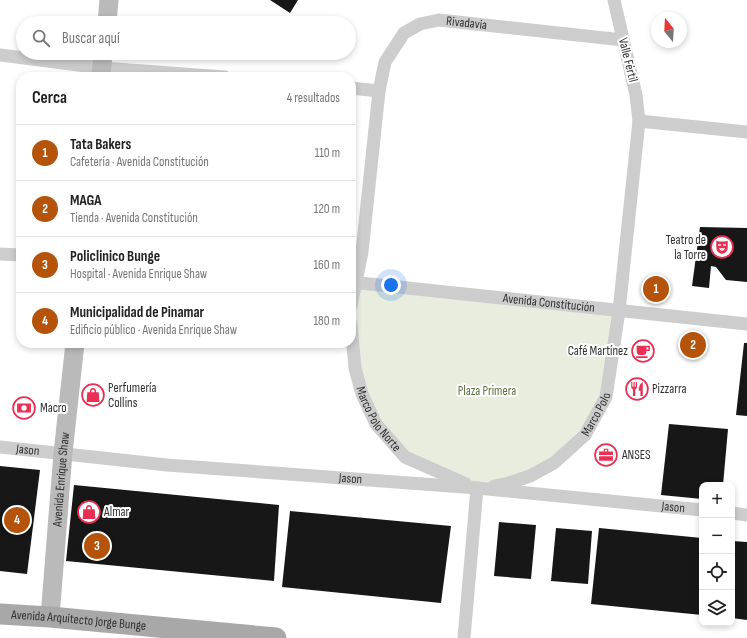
<!DOCTYPE html>
<html lang="es">
<meta charset="utf-8">
<style>
body{margin:0;font-family:"Sofia Sans Condensed",sans-serif;background:#f6f6f6;color:#222}
.controls{position:absolute;right:12px;bottom:12px;display:grid;overflow:hidden;border-radius:8px;box-shadow:0 2px 6px #0003}
.controls button{width:36px;height:36px;display:grid;place-items:center;padding:0;border:0;border-bottom:1px solid #e0e0e0;background:#fff;color:#222;font:20px sans-serif}
.compass{position:absolute;left:651px;top:12px;width:36px;height:36px;border-radius:50%;background:#fff;box-shadow:0 2px 6px #0003;rotate:342deg}
.you{position:absolute;left:391px;top:285px;width:14px;height:14px;margin:-10px;border:3px solid #fff;border-radius:50%;background:#1a73e8;box-shadow:0 0 0 6px #1a73e833}
.badge{display:grid;place-items:center;width:26px;height:26px;border-radius:50%;background:#b45309;color:#fff;font-size:13px;font-weight:700}
.pin{position:absolute;translate:-50% -50%;border:2px solid #fff;box-shadow:0 1px 4px #0006}
.list{margin:0;padding:0;list-style:none}
h2{display:flex;justify-content:space-between;align-items:center;height:52px;margin:0;padding:0 16px;font-size:17px}
h2 small{font-size:13px;font-weight:400;color:#767676}
.list li{display:grid;grid-template-columns:26px 1fr auto;gap:12px;align-items:center;box-sizing:border-box;height:56px;padding:0 16px;border-top:1px solid #e0e0e0}
.list b{display:block;font-size:15px;white-space:nowrap}
.list p{margin:0;font-size:13px;white-space:nowrap;color:#767676}
.list em{font-size:13px;font-style:normal;color:#767676}
.icon{flex:none;width:22px;height:22px;fill:none;stroke:currentColor;stroke-width:2;stroke-linecap:round;stroke-linejoin:round}
.map{position:relative;flex:none;width:747px;height:638px;overflow:hidden}
.search{position:absolute;background:#fff;box-shadow:0 2px 6px #0003;left:16px;top:16px;width:340px;height:44px;display:flex;align-items:center;gap:10px;box-sizing:border-box;padding:0 14px;border-radius:22px;color:#767676;font-size:15px}
.panel{position:absolute;background:#fff;box-shadow:0 2px 6px #0003;left:16px;top:72px;width:340px;height:276px;border-radius:16px}
.map>svg:first-child{display:block}
.green{fill:#e8edde}
.building{fill:#171717}
.lines{fill:none;stroke-linecap:round;stroke-linejoin:round}
.street{stroke:#cdcdcd;stroke-width:13}
.secondary{stroke:#bababa;stroke-width:19}
.primary{stroke:#a8a8a8;stroke-width:21}
.labels{text-anchor:middle;dominant-baseline:central;stroke-width:4;stroke-linejoin:round;paint-order:stroke}
.street-label{font-size:13px;fill:#303030;stroke:#fff}
.poi-label{font-size:13px;fill:#303030;stroke:#fff;text-anchor:start}
.park-label{font-size:13px;fill:#596e3c;stroke:#fff}
</style>
<div class="map">
<svg width="747" height="638" viewBox="0 0 747 638">
<rect width="100%" height="100%" fill="#fff"/>
<path class="green" d="M355,282L619,311L606,397L554,463L477,488L405,457L376,424L355,368Z"/>
<path class="building" d="M270,0H298L290,13Z
M700,227L747,228V282L726,280L716,267L711,266L709,288L692,286Z
M744,343H747V416L736,415Z
M669,424L728,429L723,485H702V499L661,495Z
M0,466L40,470L27,574L0,571Z
M74,485L279,505L274,581L66,561Z
M290,511L451,526L441,603L282,587Z
M499,522L536,525L531,579L494,576Z
M556,528L592,531L588,584L551,581Z
M599,528L702,538V615L591,604Z
M732,541L747,542V620L732,618Z"/>
<g class="lines">
<g class="street">
<path d="M0,55L102,68L225,77"/>
<path id="s1" d="M351,88L379,91L385,62L404,33L420,24L439,20L623,40"/>
<path d="M639,121L747,132"/>
<path d="M0,254L21,255"/>
<path id="s2" d="M351,282L747,324"/>
<path d="M351,306L362,252L379,91"/>
<path id="s3" d="M351,325L355,368L362,394L376,424L405,457L466,484"/>
<path id="s4" d="M0,447L167,465L477,488L702,510"/>
<path id="s5" d="M494,486L509,483L530,476L554,463L585,435L606,397L619,311L639,121L636,95L614,0"/>
<path d="M732,513L747,515"/>
<path d="M464,638L477,488"/>
</g>
<g class="secondary">
<path d="M107,23L109,0"/>
<path d="M101,77L103,53"/>
<path id="s6" d="M50,617L63,453L75,343"/>
</g>
<path class="primary" id="s7" d="M0,614L50,617L276,638"/>
</g>
<defs>
<g id="theatre-ring" transform="scale(1.15)"><circle r="9.5" fill="#fff" stroke="#eb2f53" stroke-width="1.5"/><path d="M-5-5.5Q0-4 5-5.5V0Q5 5 0 6Q-5 5-5 0ZM-3.3-2.5H-1v1.5H-3.3ZM1-2.5H3.3v1.5H1ZM-2.8 1Q0 5.5 2.8 1Z" fill="#eb2f53"/></g>
<g id="cafe-ring" transform="scale(1.15)"><circle r="9.5" fill="#fff" stroke="#eb2f53" stroke-width="1.5"/><path d="M-5.5-4.5H6V0H3Q3 3.5 0 3.5H-2.5Q-5.5 3.5-5.5 0ZM3-3.2v2h1.7v-2ZM-6 4.5H4V6H-6Z" fill="#eb2f53"/></g>
<g id="restaurant-ring" transform="scale(1.15)"><circle r="9.5" fill="#fff" stroke="#eb2f53" stroke-width="1.5"/><path d="M-5-6h1v4h1v-4h1v4h1v-4h1v5L-1.5 .5V6h-2V.5L-5-1ZM5-6V6H3V1.5H1.5Q1.5-4 5-6Z" fill="#eb2f53"/></g>
<g id="shop-ring" transform="scale(1.15)"><circle r="9.5" fill="#fff" stroke="#eb2f53" stroke-width="1.5"/><path d="M-5-2.5h2.3a2.7 3.5 0 0 1 5.4 0H5L5.5 6h-11ZM-1.5-2.5h3a1.5 2.3 0 0 0-3 0Z" fill="#eb2f53"/></g>
<g id="bank-ring" transform="scale(1.15)"><circle r="9.5" fill="#fff" stroke="#eb2f53" stroke-width="1.5"/><path d="M-6-4H6V4H-6ZM0-2.3a2.3 2.3 0 1 0 0 4.6a2.3 2.3 0 1 0 0-4.6Z" fill="#eb2f53"/></g>
<g id="office-ring" transform="scale(1.15)"><circle r="9.5" fill="#fff" stroke="#eb2f53" stroke-width="1.5"/><path d="M-6-3h4V-5.5h4V-3h4V5H-6ZM-1-4.5V-3h2v-1.5ZM-6 0V1H6V0Z" fill="#eb2f53"/></g>
</defs>
<g fill-rule="evenodd">
<use href="#theatre-ring" x="722" y="247"/>
<use href="#cafe-ring" x="643" y="351"/>
<use href="#restaurant-ring" x="637" y="389"/>
<use href="#shop-ring" x="93" y="395"/>
<use href="#bank-ring" x="24" y="408"/>
<use href="#office-ring" x="606" y="455"/>
<use href="#shop-ring" x="89" y="512"/>
</g>
<g class="labels">
<g class="street-label">
<text stroke="none"><textPath href="#s1" startOffset="158">Rivadavia</textPath></text>
<text transform="translate(628 60) rotate(76)">Valle Fértil</text>
<text stroke="none"><textPath href="#s2" startOffset="199">Avenida Constitución</textPath></text>
<text stroke="none"><textPath href="#s5" startOffset="130">Marco Polo</textPath></text>
<text stroke="none"><textPath href="#s3" startOffset="100">Marco Polo Norte</textPath></text>
<text stroke="none"><textPath href="#s4" startOffset="28">Jason</textPath></text>
<text stroke="none"><textPath href="#s4" startOffset="352">Jason</textPath></text>
<text stroke="none"><textPath href="#s6" startOffset="138">Avenida Enrique Shaw</textPath></text>
<text stroke="none"><textPath href="#s4" startOffset="676">Jason</textPath></text>
<text stroke="none"><textPath href="#s7" startOffset="79">Avenida Arquitecto Jorge Bunge</textPath></text>
</g>
<g class="poi-label">
<text x="706" y="240" text-anchor="end">Teatro de<tspan x="706" dy="15">la Torre</tspan></text>
<text x="628" y="351" text-anchor="end">Café Martínez</text>
<text x="108" y="388">Perfumería<tspan x="108" dy="15">Collins</tspan></text>
<text x="652" y="389">Pizzarra</text>
<text x="40" y="408">Macro</text>
<text x="622" y="455">ANSES</text>
<text x="104" y="512">Almar</text>
</g>
<g class="park-label">
<text x="487" y="391">Plaza Primera</text>
</g>
</g>
</svg>
<div class="controls">
<button>+</button>
<button>−</button>
<button><svg class="icon" aria-label="locate" viewBox="0 0 24 24"><circle cx="12" cy="12" r="6"/><path d="M12 2v4M12 18v4M2 12h4M18 12h4"/></svg></button>
<button><svg class="icon" aria-label="layers" viewBox="0 0 24 24"><path d="M12 4l9 5-9 5-9-5zM3 14l9 5 9-5"/></svg></button>
</div>
<svg class="compass" viewBox="-18 -18 36 36"><path d="M0-13l5 13h-10z" fill="#e53935"/><path d="M0 13l5-13h-10z" fill="#767676"/></svg>
<div class="you"></div>
<div class="pin badge" style="left:656px;top:289px">1</div>
<div class="pin badge" style="left:693px;top:345px">2</div>
<div class="pin badge" style="left:97px;top:546px">3</div>
<div class="pin badge" style="left:17px;top:520px">4</div>
<div class="search"><svg class="icon" aria-label="search" viewBox="0 0 24 24"><circle cx="10" cy="10" r="6"/><path d="M15 15l6 6"/></svg>Buscar aquí</div>
<section class="panel">
<h2>Cerca<small>4 resultados</small></h2>
<ul class="list">
<li><span class="badge">1</span><div><b>Tata Bakers</b><p>Cafetería · Avenida Constitución</p></div><em>110 m</em></li>
<li><span class="badge">2</span><div><b>MAGA</b><p>Tienda · Avenida Constitución</p></div><em>120 m</em></li>
<li><span class="badge">3</span><div><b>Policlinico Bunge</b><p>Hospital · Avenida Enrique Shaw</p></div><em>160 m</em></li>
<li><span class="badge">4</span><div><b>Municipalidad de Pinamar</b><p>Edificio público · Avenida Enrique Shaw</p></div><em>180 m</em></li>
</ul>
</section>
</div>
